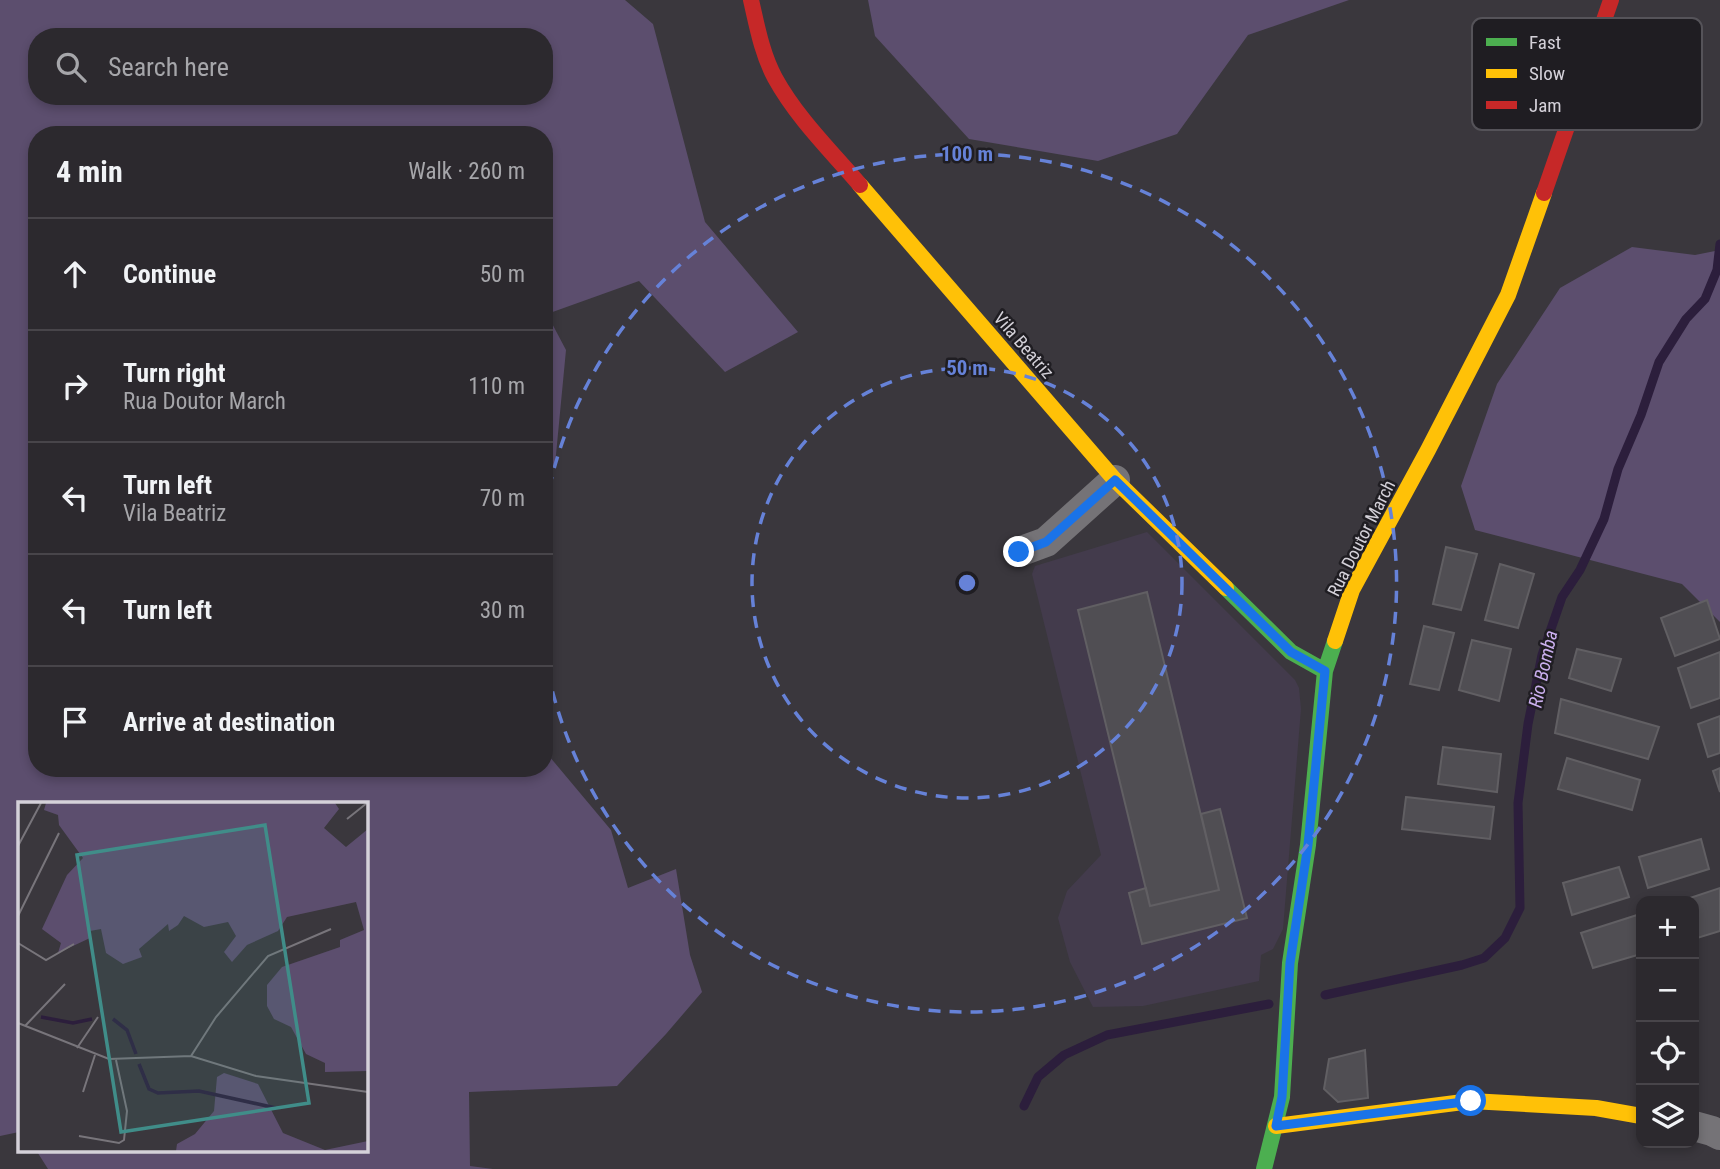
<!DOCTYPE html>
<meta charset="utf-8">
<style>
body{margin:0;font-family:"Roboto Condensed",sans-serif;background:#343136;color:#f1f3f6}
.controls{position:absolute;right:21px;bottom:21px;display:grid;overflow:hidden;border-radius:14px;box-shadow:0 4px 10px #0003}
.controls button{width:63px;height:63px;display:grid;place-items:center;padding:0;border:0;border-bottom:2px solid #48454a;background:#2c292e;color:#f1f3f6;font:35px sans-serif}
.stop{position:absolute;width:21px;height:21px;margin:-16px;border:5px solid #1a73e8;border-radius:50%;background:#fff}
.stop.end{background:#1a73e8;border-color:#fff;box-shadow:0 2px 7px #0008}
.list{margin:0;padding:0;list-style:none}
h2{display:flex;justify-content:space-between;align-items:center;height:91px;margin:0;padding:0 28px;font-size:30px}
h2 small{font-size:23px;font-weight:400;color:#a6a6aa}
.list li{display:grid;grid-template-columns:46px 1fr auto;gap:21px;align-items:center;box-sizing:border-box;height:112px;padding:0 28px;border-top:2px solid #48454a}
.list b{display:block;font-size:26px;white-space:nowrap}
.list p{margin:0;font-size:23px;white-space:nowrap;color:#a6a6aa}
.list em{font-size:23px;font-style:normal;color:#a6a6aa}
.icon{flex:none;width:38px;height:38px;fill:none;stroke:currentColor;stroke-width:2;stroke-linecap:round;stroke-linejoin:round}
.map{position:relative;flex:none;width:1720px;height:1169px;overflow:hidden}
.search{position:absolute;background:#2c292e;box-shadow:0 4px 10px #0003;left:28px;top:28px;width:525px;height:77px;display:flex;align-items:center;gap:18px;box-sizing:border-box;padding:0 24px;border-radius:28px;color:#a6a6aa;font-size:26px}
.panel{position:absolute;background:#2c292e;box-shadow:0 4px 10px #0003;left:28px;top:126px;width:525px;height:651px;border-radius:28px}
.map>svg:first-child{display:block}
.built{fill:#433b4c}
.green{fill:#5c4e6e;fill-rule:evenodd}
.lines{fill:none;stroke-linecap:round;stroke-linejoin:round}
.stream{stroke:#2c1e3c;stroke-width:9}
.building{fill:#504e53;stroke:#615f63;stroke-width:2}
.street{stroke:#757377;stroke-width:30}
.fast{stroke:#4caf50;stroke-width:16}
.slow{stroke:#ffc107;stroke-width:16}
.jam{stroke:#c62828;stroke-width:16}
.route{stroke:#1a73e8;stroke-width:9}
.ring{fill:none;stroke:#6682d8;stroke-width:3.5;stroke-dasharray:12 9}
.labels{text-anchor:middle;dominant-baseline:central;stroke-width:5;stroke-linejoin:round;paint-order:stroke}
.street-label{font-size:18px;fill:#d4d1d9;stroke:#1f1d22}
.water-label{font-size:19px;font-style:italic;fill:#cbb0ef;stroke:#1f1d22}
.inset-river{fill:none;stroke:#2c1e3c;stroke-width:3.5}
.inset-road{fill:none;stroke:#78757b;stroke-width:2}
.view{fill:#408d89;fill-opacity:0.15;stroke:#408d89;stroke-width:3.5}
.inset-edge{fill:none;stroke:#d4d1d9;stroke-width:3.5}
.key{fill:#1f1d22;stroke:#555359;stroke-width:2}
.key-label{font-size:19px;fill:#d4d1d9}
.centre{fill:#6682d8;stroke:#1f1d22;stroke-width:3.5}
.ring-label{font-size:21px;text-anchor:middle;font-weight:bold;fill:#6682d8;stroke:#1f1d22;stroke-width:5;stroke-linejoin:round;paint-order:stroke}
</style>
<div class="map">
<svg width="1720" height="1169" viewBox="0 0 1720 1169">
<rect width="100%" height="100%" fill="#3a373d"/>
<path class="built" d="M1147,532L1295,680L1299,688L1301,709L1283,929L1273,949L1261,955L1259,981L1143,1006L1093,1007L1070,962L1058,918L1067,891L1101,855L1032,574L1035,566Z"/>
<path class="green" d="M0,0H625L653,24L705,222L798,332L725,372L639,281L547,314L566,350L555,465L544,480V135H37V768H544V750L611,830L628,888L676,869L690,955L702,992L666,1034L617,1086L469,1092L470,1166L493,1169H48L36,1150H366V803H19V1132L0,1136ZM37,37H544V96H37Z
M868,0H1349L1248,35L1177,134L1098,161L969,139L875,36Z
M1632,247L1695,255L1720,250V622L1682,584L1475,530L1461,486L1497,384L1560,288Z"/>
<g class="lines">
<path class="stream" d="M1325,995L1462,965L1484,958L1505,938L1520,908L1518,803L1528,724L1542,655L1562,597L1580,570L1604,519L1618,469L1641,415L1659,362L1686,319L1705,299L1717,270L1720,244
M1024,1106L1038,1077L1064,1055L1107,1035L1269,1004"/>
</g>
<path class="building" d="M1446,547L1477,554L1461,610L1433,604Z
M1500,564L1534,574L1518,628L1485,620Z
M1147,592L1219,890L1150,906L1078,610Z
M1707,600L1720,639L1675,656L1661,618Z
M1424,626L1454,633L1439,690L1410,684Z
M1472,640L1511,649L1499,701L1459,690Z
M1577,649L1621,659L1611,691L1569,678Z
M1720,652V698L1691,708L1678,668Z
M1561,699L1659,727L1648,759L1555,733Z
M1720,716V753L1708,757L1698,724Z
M1443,747L1501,754L1497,792L1438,784Z
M1567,758L1640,780L1632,810L1558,789Z
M1720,768V792L1713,771Z
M1406,797L1494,807L1490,839L1402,829Z
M1220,809L1247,918L1142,944L1129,893L1146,888L1150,906L1219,890L1201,814Z
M1701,839L1709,869L1648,888L1639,857Z
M1619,867L1629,897L1572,915L1563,883Z
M1720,888V931L1694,939V901H1681Z
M1637,915L1641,925V954L1593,968L1581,933Z
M1365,1050L1368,1098L1338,1102L1324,1089L1329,1059Z"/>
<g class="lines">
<path class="street" d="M1019,552L1046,542L1115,480
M1694,1126L1712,1131L1720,1135"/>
<path class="fast" d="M1226,588L1291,652L1325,671
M1264,1169L1282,1097L1290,963L1308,845L1325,671L1335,641"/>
<path class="slow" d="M860,185L1115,480L1226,588
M1335,641L1352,590L1428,450L1508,295L1544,193
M1276,1126L1471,1101L1596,1108L1641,1116"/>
<path class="jam" d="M751,0C757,26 762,54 775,78C797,118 831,151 860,185
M1544,193L1611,0"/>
</g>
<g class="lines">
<path class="route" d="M1019,552L1046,542L1115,480L1291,652L1325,671L1308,845L1290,963L1282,1097L1276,1126L1471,1101"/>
</g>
<g class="ring">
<circle cx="967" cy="583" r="215"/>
<path d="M545 509A429 429 0 1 1 545 657"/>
</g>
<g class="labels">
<g class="street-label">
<text transform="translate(1024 345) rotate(49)">Vila Beatriz</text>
<text transform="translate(1361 538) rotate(-63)">Rua Doutor March</text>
</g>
<g class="water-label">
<text transform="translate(1543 669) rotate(-78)">Rio Bomba</text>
</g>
</g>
<g transform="translate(18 802)">
<rect width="350" height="350" fill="#3a373d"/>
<path d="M28,1H317L321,7L306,26L328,45L350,27V269L307,270V261L288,252L273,225L256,217L249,204V183L264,165L322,145V138L346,128L338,100L269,115L260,129L229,143L214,160L206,150L218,134L210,120L186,125L166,114L160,123L151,129L150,122L121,147L124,155L105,162L88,151L83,127L72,129V136L40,151L43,141L24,127L49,73L65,56L41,23L40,13L26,8ZM206,271L240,282L265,331L307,348L350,339V349H158L159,342L177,332L196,309L199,275Z" fill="#5c4e6e"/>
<path class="inset-river" d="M23,215L55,221L74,217M95,217L109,228L118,252M121,262L131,287L140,291L181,289L258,306"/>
<path class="inset-road" d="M329,17L349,1M0,44L23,1M0,114L41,31M0,141L28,158L56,142M0,221L91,257L173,254L238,274L350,290M7,224L47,182M59,246L80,215M173,254L198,215L250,154L313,127M65,290L77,253M0,302V324M61,334L101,341L106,338L109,309L98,258"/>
<path class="view" d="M247,23L291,301L103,330L59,53Z"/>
<rect width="350" height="350" class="inset-edge"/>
</g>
<rect x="1472" y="18" width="230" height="112" rx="10" class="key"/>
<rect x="1486" y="38" width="31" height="8" fill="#4caf50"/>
<rect x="1486" y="69" width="31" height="9" fill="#ffc107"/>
<rect x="1486" y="101" width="31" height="8" fill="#c62828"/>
<g class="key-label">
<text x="1529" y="49">Fast</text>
<text x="1529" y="80">Slow</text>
<text x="1529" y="112">Jam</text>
</g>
<circle cx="967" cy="583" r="10" class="centre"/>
<g class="ring-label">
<text x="967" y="161">100 m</text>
<text x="967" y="375">50 m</text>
</g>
</svg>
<div class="controls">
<button>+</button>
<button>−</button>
<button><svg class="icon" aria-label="locate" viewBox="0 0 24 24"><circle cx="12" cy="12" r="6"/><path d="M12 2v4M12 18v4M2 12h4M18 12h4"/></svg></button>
<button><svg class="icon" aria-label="layers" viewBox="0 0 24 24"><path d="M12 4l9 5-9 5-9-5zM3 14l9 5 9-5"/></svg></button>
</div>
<div class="stop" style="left:1471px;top:1101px"></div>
<div class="stop end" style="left:1019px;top:552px"></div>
<div class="search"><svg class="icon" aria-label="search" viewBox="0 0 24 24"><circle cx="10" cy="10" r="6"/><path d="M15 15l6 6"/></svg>Search here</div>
<section class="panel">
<h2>4 min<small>Walk · 260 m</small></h2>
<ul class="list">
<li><svg class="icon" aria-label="ahead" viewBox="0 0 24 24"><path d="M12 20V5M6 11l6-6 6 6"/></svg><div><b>Continue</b></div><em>50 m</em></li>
<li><svg class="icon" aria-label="right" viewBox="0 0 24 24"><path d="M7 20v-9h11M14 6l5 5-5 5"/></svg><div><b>Turn right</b><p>Rua Doutor March</p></div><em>110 m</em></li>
<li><svg class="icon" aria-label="left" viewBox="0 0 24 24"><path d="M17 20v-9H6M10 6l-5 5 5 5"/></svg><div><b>Turn left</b><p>Vila Beatriz</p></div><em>70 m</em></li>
<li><svg class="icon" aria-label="left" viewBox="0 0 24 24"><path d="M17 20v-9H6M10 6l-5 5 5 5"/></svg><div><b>Turn left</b></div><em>30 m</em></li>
<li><svg class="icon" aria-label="arrive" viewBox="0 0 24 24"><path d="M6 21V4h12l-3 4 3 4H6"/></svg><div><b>Arrive at destination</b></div></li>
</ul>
</section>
</div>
